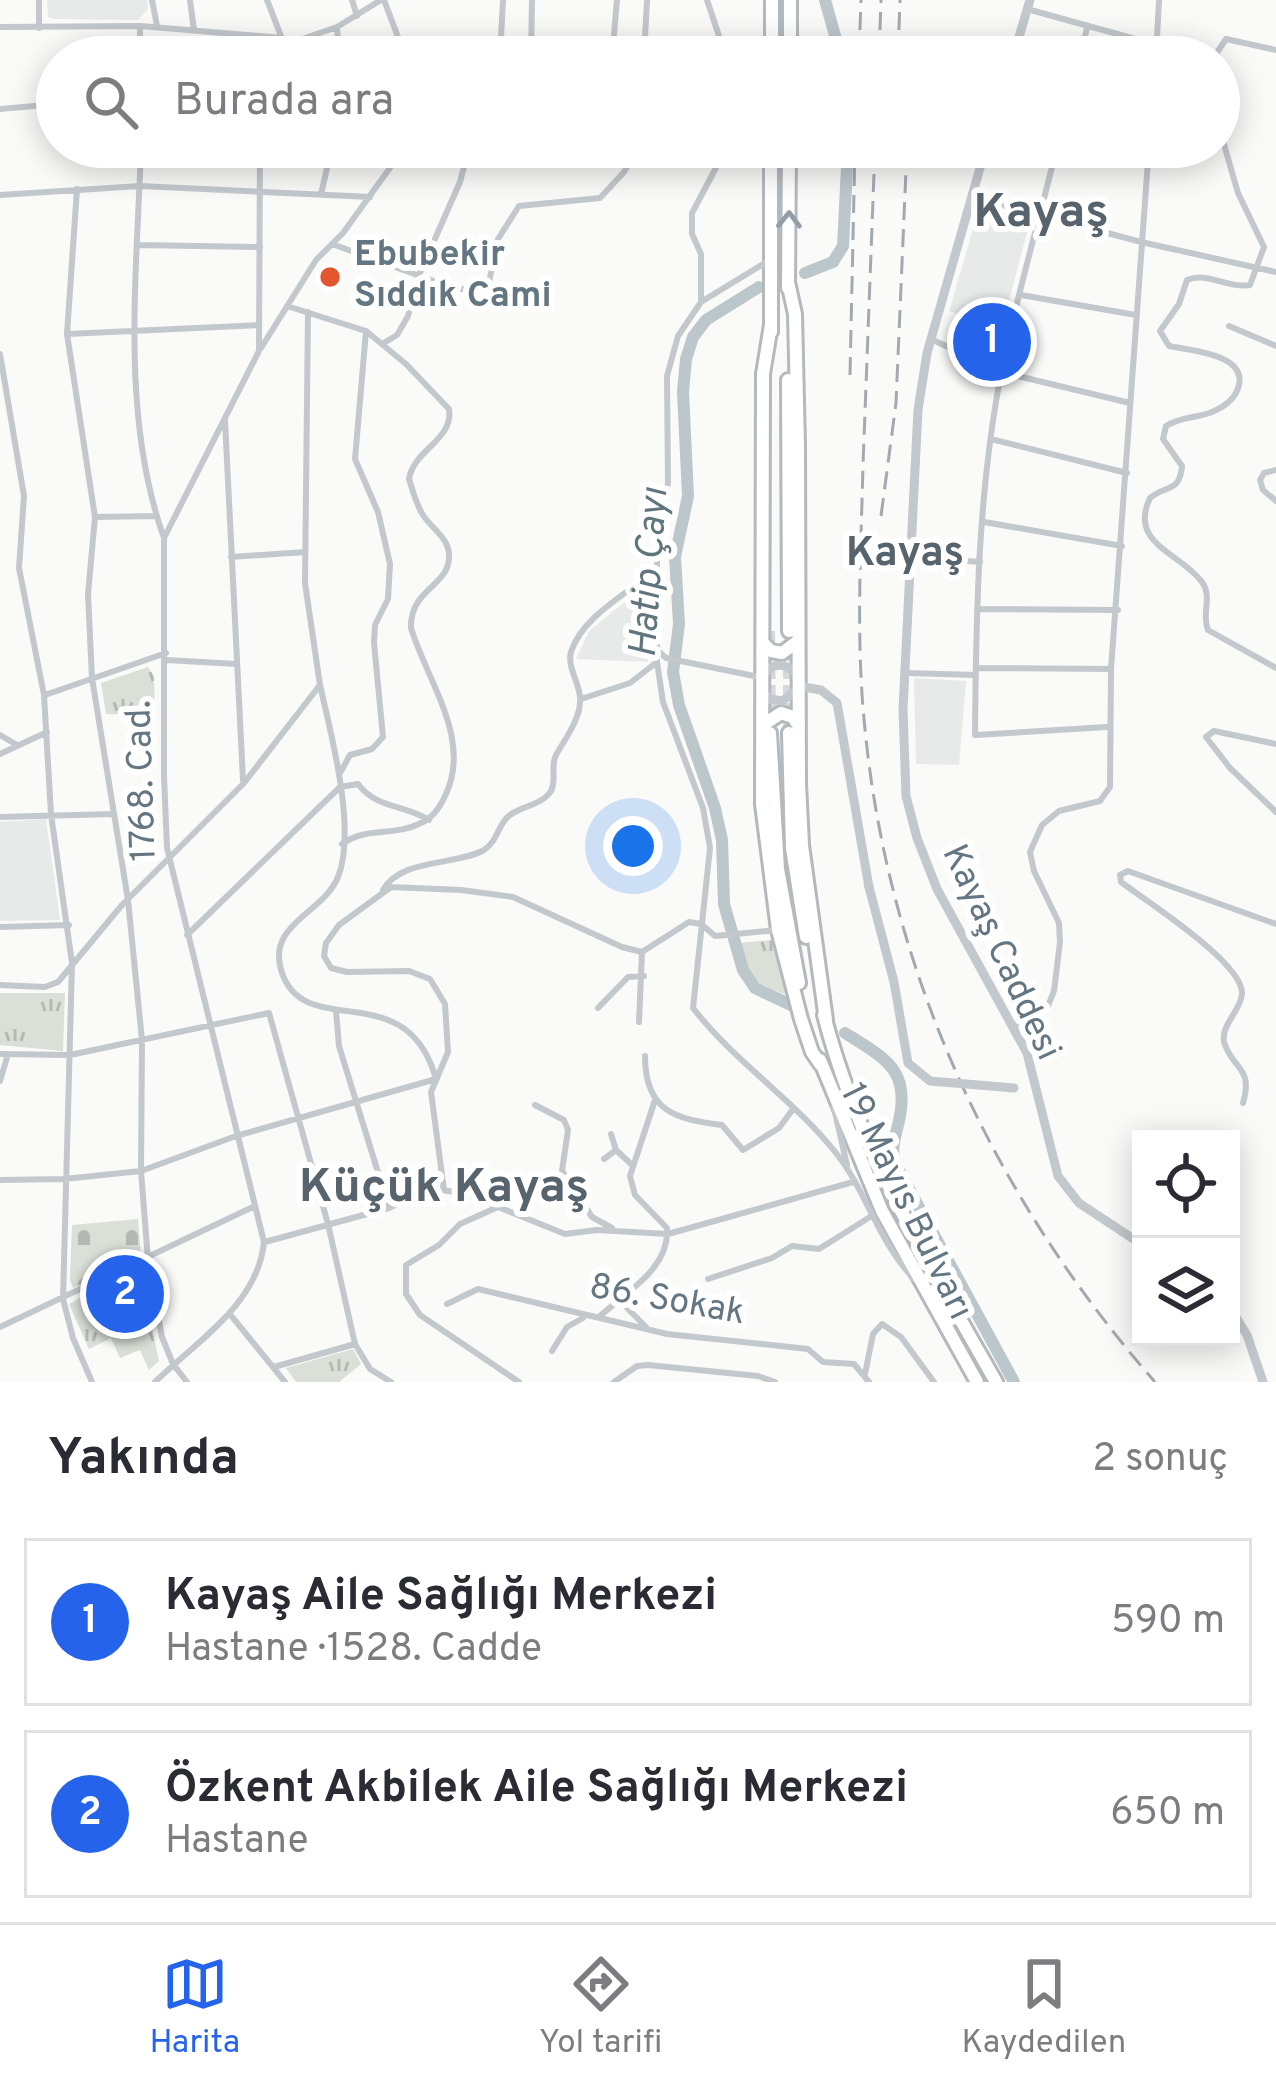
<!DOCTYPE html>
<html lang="tr">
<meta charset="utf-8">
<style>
body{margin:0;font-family:Overpass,sans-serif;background:#f7f7f7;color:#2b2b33}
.controls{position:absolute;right:36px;bottom:36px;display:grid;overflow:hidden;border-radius:0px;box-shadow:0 6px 30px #0003}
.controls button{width:108px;height:108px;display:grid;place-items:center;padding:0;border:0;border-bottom:3px solid #e1e1e2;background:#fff;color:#2b2b33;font:60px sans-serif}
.you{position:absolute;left:633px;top:846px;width:42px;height:42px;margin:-30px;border:9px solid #fff;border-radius:50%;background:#1a73e8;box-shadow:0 0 0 18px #1a73e833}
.badge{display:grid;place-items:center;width:78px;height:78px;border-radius:50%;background:#2563eb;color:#fff;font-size:39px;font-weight:700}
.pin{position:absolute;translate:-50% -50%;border:6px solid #fff;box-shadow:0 3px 12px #0006}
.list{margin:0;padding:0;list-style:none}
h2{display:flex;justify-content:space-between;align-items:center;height:156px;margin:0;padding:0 48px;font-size:51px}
h2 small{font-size:39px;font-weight:400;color:#7c7c81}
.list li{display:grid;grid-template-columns:78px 1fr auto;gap:36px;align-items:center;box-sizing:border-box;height:168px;margin:0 24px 24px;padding:0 24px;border:3px solid #e1e1e2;border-radius:0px}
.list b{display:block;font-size:45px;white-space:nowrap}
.list p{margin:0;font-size:39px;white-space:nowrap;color:#7c7c81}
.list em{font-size:39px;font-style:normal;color:#7c7c81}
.icon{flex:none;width:66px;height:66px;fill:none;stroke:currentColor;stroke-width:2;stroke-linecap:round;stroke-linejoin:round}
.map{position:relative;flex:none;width:1276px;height:1382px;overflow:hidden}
.search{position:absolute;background:#fff;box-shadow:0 6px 30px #0003;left:36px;right:36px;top:36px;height:132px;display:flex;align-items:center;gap:30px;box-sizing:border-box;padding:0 42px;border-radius:66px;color:#7c7c81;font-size:45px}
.sheet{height:540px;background:#fff}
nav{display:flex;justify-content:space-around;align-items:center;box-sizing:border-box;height:168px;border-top:3px solid #e1e1e2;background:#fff;font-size:33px;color:#7c7c81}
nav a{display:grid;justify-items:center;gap:6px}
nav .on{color:#2563eb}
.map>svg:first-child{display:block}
.built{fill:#e8e9e9}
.cemetery{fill:url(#cemetery-stones)}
.park{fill:url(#park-tufts)}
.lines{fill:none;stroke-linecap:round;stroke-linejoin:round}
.river{stroke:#bbc7cb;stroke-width:12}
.trunk-tunnel{stroke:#d5d9db;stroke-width:12;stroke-dasharray:12 6;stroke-linecap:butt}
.trunk-casing{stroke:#b4b9bd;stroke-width:18}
.minor{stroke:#c3c8cc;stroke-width:6}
.tertiary{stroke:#c3c8cc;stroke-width:9}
.trunk{stroke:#fff;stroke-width:12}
.rail{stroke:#a2aab0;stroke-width:3;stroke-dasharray:18 9;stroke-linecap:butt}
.tertiary-bridge{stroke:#c3c8cc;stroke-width:9}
.oneway{stroke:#939fa8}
.poi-dot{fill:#e4572e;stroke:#fff;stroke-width:4.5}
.labels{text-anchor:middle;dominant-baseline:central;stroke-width:12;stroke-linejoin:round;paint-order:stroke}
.poi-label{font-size:36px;font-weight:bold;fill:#657683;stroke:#fff;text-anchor:start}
.street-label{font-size:36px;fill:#657683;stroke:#fff}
.water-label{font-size:39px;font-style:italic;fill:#60757c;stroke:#fff}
.quarter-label{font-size:42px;font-weight:bold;fill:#57646e;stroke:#fff}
.district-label{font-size:48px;font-weight:bold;fill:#57646e;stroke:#fff}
</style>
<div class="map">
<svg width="1276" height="1382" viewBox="0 0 1276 1382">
<defs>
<pattern id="cemetery-stones" width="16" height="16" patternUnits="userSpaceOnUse" patternTransform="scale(3)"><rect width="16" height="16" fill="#dadfd7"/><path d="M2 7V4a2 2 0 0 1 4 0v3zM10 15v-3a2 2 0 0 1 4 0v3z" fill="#b4b9b4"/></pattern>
<pattern id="park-tufts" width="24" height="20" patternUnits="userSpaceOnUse" patternTransform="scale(3)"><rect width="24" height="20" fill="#dadfd7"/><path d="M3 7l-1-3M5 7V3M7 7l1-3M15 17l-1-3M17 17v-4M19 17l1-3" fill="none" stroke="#b4b9b4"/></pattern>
</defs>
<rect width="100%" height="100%" fill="#fafaf8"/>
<path class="built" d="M47,0H147L148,9L138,20L54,19L48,17Z
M979,209L1030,221L1002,327L949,311Z
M647,584L651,589L648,662L576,659L589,631Z
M914,678L966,681L959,765L916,764Z
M46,819L60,920L0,921V822Z"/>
<path class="cemetery" d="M138,1219L141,1257L73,1288L70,1280L72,1225Z"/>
<path class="park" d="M148,667L154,676L155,716L106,714L101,683Z
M774,940L787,995C752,982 748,978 737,943Z
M0,993H65L63,1051L0,1045Z
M105,1284L120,1314L148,1308L159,1361L149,1370L140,1350L120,1358L111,1338L89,1349L69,1304Z
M353,1349L361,1364L339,1382H296L286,1368Z"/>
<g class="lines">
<path class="river" d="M825,0L841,57
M805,273L833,262L843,246L848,147
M759,287L706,320L693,337L686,359L683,392L688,496L675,557L679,624L673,672L679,705L715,808L722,840L724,904L743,970L755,988L791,1005
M845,1033C886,1059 912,1070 898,1125C895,1138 891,1149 895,1163L1014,1382"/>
<path class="trunk-tunnel" d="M769,631L770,726
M789,733V644"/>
<g class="trunk-casing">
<path id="trunk" d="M790,0V57
M772,57V0
M788,282L795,314L798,446L799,783L802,845L826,1020
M788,288L789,147
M771,325L763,374L762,804L778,930L801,1019L812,1052L821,1065
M771,332V147
M788,380L789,631
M763,643L771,651L782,653L798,641
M763,725L781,713L793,717L798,725
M770,733L778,869L799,983
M789,733L792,848L806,937
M824,1015C858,1148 929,1264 996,1382
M820,1060L882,1211L977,1382"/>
</g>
<path class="minor" d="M39,0V28
M152,0L157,26
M190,0L194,30
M267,0L283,41
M352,0L357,16
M707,0L726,57
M1027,9L1157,45
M140,26V57
M0,27L140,26L282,38
M337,27L339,57
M273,57L285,45L337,27L381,0
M352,57L365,49L401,45L384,0
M500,57L503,0
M531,57L532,0
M612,57L617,0
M644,57L647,0
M1080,57L1087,28
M1156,57L1159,0
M1214,57L1226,39L1276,50
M0,109L57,104
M1219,127L1238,193L1264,247L1250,285C1228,289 1207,271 1187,280L1179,304L1160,331L1169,346C1189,350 1246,354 1239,385C1236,398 1224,407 1212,412C1197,418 1180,417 1166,426L1163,439L1182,466C1180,493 1165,485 1150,498C1128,544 1181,553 1202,582C1213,597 1201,613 1208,630L1276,668
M141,147C137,275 120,415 164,538
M432,147C453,159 499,159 521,147
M1057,147C1039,221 1017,295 1002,369C978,489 976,613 975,735L1107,727
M77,189L67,334L95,517L88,594L92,678L128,900L142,1040L141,1171L148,1260L162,1337L173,1364L187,1382
M321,194L332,147
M0,195L140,186L370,197
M972,197L1141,242L1276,272
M332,244L450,287L468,290L489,282L498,239L519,206L600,198L624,172L638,147
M137,245L260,247
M768,261L701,302L678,336L667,376L668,482L657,562V662L663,702L703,808L710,848L693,1008C735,1062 794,1100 836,1153C867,1192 876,1238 914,1279
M1021,295L1136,315
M701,302V254L692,234V213L727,147
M287,306L366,331L406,364L449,409C454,440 414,449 409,479C413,491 416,504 423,515C431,528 448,537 449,554C451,587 410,587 411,628C427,681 473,740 445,796C440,807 433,818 421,823C394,837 367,826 342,844
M1229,326L1276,346
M67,334L259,325
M931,339L1001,372L1130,403
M384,343L397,335L408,316L419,275L460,182L469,147
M261,348L316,260L343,233L405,147
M0,354L24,496L19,568L44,695L51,814L72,963L63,1299L73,1338L92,1382
M225,421L243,780
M991,439L1127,473
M1276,470L1264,473L1260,480L1263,490L1276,501
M95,517L157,516
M984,522L1122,546
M231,557L305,552
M912,557L980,562
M977,609L1118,610
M657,650L666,658L759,677
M166,660L237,664
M977,668L1111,669
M904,673L976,675
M45,695L166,653
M581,699L630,683L657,662
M0,735L17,745
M1276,744L1214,731L1206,737L1230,768L1276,812
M0,754L47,732
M340,773L350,755L372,749L383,737L374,643L375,625L388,599L390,564L378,512L355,459L366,331
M0,817L113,814
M383,890C401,858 455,866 484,850C496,842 497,830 505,820C515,806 541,807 551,791C557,780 550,766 556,755C565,739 582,717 580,697C579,682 567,667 571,652C582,616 630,592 657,569
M0,927L69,925
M187,935L340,787L358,784C377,809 403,804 429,820
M0,985L45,987L58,982L122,905L244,783L320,685L305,583L308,312
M598,1008L628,977L644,976
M336,1011L339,1046L389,1208
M639,1022L642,952
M1014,1026L1048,1006L1054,991L1060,942L1059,923L1034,871L1030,852L1042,825L1059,811L1100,801L1110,787L1111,669L1149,147
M0,1054L70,1055L269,1013L328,1224L355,1344L370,1369L391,1382
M645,1056C645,1112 676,1119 722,1125L743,1150L779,1128L793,1109
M0,1081L8,1054
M1243,1103C1253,1068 1235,1071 1225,1045C1218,1027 1241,1011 1242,994C1244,963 1146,901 1121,882L1120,875L1128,871L1276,924
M535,1105L564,1120L568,1130L562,1171L592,1217L612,1228
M834,1108L847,1165
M611,1134L616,1150L631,1164
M604,1159L616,1150
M0,1180L64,1179L141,1171L236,1136L436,1079C407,974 306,1042 282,973C265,924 323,914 338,877C357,830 331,734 320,685
M444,1190L431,1092L448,1052L445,1004L430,979L409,971L347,972L331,968L324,956L326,943L339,925L391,887L461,890L513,897L622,947L642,952L689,922L701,924L715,936L777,930
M498,1207L460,1224L439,1245L406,1265V1294L420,1315L519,1382
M265,1242L389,1208L430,1188L466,1194L565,1234L597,1230L668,1234L853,1182
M708,1279L772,1258L792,1246L819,1249L870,1217
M631,1290L626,1307L646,1327
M447,1304L478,1289L667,1334L808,1349L823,1362L854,1364L869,1382
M229,1313L285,1382
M599,1317C626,1292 670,1269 667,1228L635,1195L630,1176L655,1100
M0,1327L255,1206
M552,1351L567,1327L583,1318
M274,1367L355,1344
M865,1374L873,1334L882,1324L901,1337L934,1382
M155,1382C197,1341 258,1304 264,1242L167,848L164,776V538L259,351L260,147
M614,1382L637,1366L648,1365L758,1376L775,1382"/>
<path class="tertiary" d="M1013,57L1030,0
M986,147L927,353L918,410L903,709L906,796L917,838L937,889L1027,1053L1058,1176L1079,1203L1141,1244
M762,678C771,660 789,662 798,678
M798,686L821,690L837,703L869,887
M762,690L770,699L782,701L798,689
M1231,1309L1247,1335L1263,1382"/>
<use href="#trunk" class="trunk"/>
<path class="rail" d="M859,57L861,0
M879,57L881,0
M898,57L900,0
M875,147C871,253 867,359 863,465C861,550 856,634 864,719C886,966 992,1196 1155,1382
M850,375L855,147
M881,516L896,403L907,147"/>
<path class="tertiary-bridge" d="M869,887L894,982L908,1063L930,1081L1014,1088"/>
</g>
<defs><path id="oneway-chevron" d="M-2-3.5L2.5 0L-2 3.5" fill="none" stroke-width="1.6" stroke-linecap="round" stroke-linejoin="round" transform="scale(3)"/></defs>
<use class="oneway" href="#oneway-chevron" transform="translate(789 220) rotate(-89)"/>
<circle class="poi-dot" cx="330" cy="277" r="12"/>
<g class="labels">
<g class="poi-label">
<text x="354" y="256">Ebubekir<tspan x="354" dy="41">Sıddık Cami</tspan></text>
</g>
<g class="street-label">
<text transform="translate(143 781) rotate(-92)">1768. Cad.</text>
<text transform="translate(1000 953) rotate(65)">Kayaş Caddesi</text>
<text transform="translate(905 1202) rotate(64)">19 Mayıs Bulvarı</text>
<text transform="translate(667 1301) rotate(10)">86. Sokak</text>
</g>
<g class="water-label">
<text transform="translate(651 573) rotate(-86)">Hatip Çayı</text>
</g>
<g class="quarter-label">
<text x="905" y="554">Kayaş</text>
</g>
<g class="district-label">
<text x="1041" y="214">Kayaş</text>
<text x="444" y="1189">Küçük Kayaş</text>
</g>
</g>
</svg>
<div class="controls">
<button><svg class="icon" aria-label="locate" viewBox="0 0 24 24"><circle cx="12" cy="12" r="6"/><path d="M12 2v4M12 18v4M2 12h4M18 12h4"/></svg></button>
<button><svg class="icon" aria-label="layers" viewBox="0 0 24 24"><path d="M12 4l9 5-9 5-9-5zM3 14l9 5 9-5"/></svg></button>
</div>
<div class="you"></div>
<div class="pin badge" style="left:992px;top:342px">1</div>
<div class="pin badge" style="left:125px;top:1294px">2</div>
<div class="search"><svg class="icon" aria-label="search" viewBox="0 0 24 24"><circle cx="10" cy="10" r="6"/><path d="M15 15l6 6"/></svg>Burada ara</div>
</div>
<section class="sheet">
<h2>Yakında<small>2 sonuç</small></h2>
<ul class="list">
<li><span class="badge">1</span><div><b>Kayaş Aile Sağlığı Merkezi</b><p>Hastane · 1528. Cadde</p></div><em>590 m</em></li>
<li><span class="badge">2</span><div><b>Özkent Akbilek Aile Sağlığı Merkezi</b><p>Hastane</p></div><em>650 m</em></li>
</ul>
</section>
<nav>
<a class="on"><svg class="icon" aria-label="map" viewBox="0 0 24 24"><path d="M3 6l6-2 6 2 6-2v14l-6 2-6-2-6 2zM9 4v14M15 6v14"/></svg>Harita</a>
<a><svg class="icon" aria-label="directions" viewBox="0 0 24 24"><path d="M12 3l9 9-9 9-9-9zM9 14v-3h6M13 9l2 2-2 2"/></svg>Yol tarifi</a>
<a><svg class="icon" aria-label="saved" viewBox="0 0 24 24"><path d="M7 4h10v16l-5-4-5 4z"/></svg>Kaydedilen</a>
</nav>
